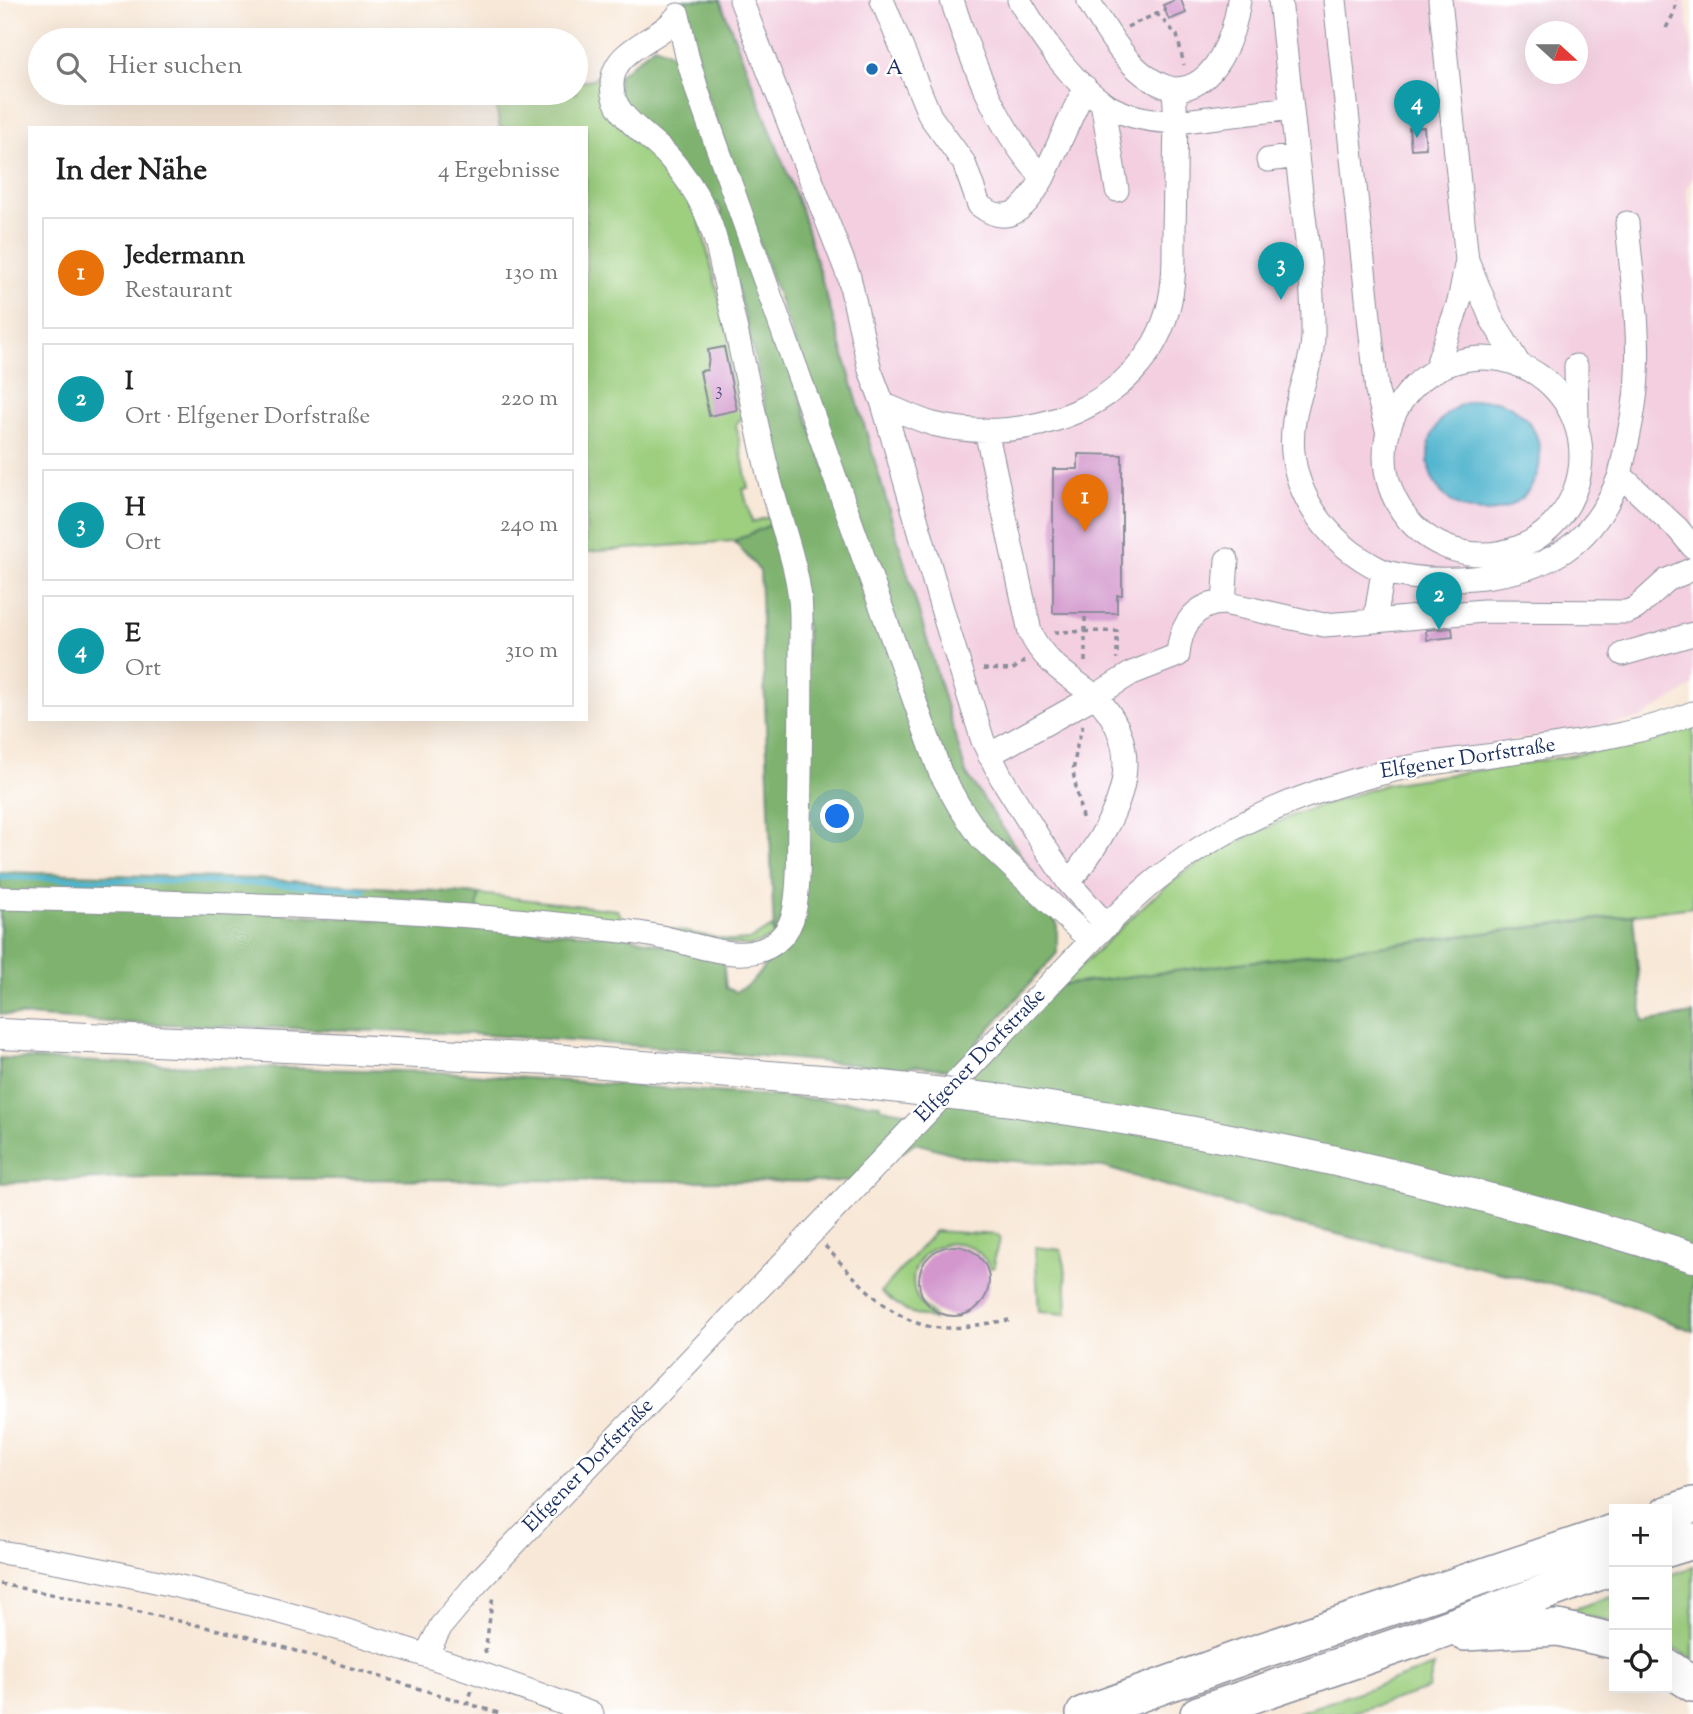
<!DOCTYPE html>
<html lang="de">
<meta charset="utf-8">
<style>
body{margin:0;font-family:"Sorts Mill Goudy",serif;background:#f2f2f2;color:#222}
.controls{position:absolute;right:21px;bottom:21px;display:grid;overflow:hidden;border-radius:0px;box-shadow:0 7px 28px #0002}
.controls button{width:63px;height:63px;display:grid;place-items:center;padding:0;border:0;border-bottom:2px solid #e0e0e0;background:#fff;color:#222;font:35px sans-serif}
.compass{position:absolute;left:1525px;top:21px;width:63px;height:63px;border-radius:50%;background:#fff;box-shadow:0 7px 28px #0002;rotate:111deg}
.you{position:absolute;left:838px;top:817px;width:24px;height:24px;margin:-18px;border:5px solid #fff;border-radius:50%;background:#1a73e8;box-shadow:0 0 0 10px #1a73e833}
.badge{display:grid;place-items:center;width:46px;height:46px;border-radius:50%;background:#1a73e8;color:#fff;font-size:23px;font-weight:700}
.pin{position:absolute;translate:-50% -58px;filter:drop-shadow(0 2px 4px #0008)}
.pin::after{content:'';position:absolute;top:37px;width:24px;height:21px;background:inherit;clip-path:polygon(0 0,100% 0,50% 100%)}
.list{margin:0;padding:0;list-style:none}
h2{display:flex;justify-content:space-between;align-items:center;height:91px;margin:0;padding:0 28px;font-size:30px}
h2 small{font-size:23px;font-weight:400;color:#767676}
.list li{display:grid;grid-template-columns:46px 1fr auto;gap:21px;align-items:center;box-sizing:border-box;height:112px;margin:0 14px 14px;padding:0 14px;border:2px solid #e0e0e0;border-radius:0px}
.list b{display:block;font-size:26px;white-space:nowrap}
.list p{margin:0;font-size:23px;white-space:nowrap;color:#767676}
.list em{font-size:23px;font-style:normal;color:#767676}
.icon{flex:none;width:38px;height:38px;fill:none;stroke:currentColor;stroke-width:2;stroke-linecap:round;stroke-linejoin:round}
.map{position:relative;flex:none;width:1693px;height:1714px;overflow:hidden}
.search{position:absolute;background:#fff;box-shadow:0 7px 28px #0002;left:28px;top:28px;width:560px;height:77px;display:flex;align-items:center;gap:18px;box-sizing:border-box;padding:0 24px;border-radius:38px;color:#767676;font-size:26px}
.panel{position:absolute;background:#fff;box-shadow:0 7px 28px #0002;left:28px;top:126px;width:560px;height:595px;border-radius:0px}
.map>svg:first-child{display:block}
.built{fill:#f3cfdf;fill-rule:evenodd}
.green{fill:#9dcf7f;stroke:#5c7f6e;stroke-width:2}
.forest{fill:#7eb26e;stroke:#4c7066;stroke-width:2}
.water{fill:#4fb4ce;stroke:#357296;stroke-width:2}
.lines{fill:none;stroke-linecap:round;stroke-linejoin:round}
.stream{stroke:#4fb4ce;stroke-width:6}
.building{fill:#d397cd}
.minor-casing{stroke:#8a8c9a;stroke-width:25}
.major-casing{stroke:#8a8c9a;stroke-width:32}
.highway-casing{stroke:#8a8c9a;stroke-width:38}
.path{stroke:#8a8c9a;stroke-width:3.5;stroke-dasharray:5 5;stroke-linecap:butt}
.minor{stroke:#fff;stroke-width:23}
.major{stroke:#fff;stroke-width:30}
.highway{stroke:#fff;stroke-width:35}
.major-bridge-casing{stroke:#8a8c9a;stroke-width:32;stroke-linecap:butt}
.major-bridge{stroke:#fff;stroke-width:30}
.poi-dot{fill:#1f6fb2;stroke:#fff;stroke-width:2.5}
.labels{text-anchor:middle;dominant-baseline:central;stroke-width:5;stroke-linejoin:round;paint-order:stroke}
.number-label{font-size:18px;fill:#49497a}
.poi-label{font-size:21px;fill:#1b2f5e;stroke:#fff;text-anchor:start}
.street-label{font-size:21px;fill:#1b2f5e;stroke:#fff}
</style>
<div class="map">
<svg width="1693" height="1714" viewBox="0 0 1693 1714">
<rect width="100%" height="100%" fill="#fff"/>
<filter id="ink" filterUnits="userSpaceOnUse"><feTurbulence type="fractalNoise" baseFrequency=".0143" numOctaves="2"/><feDisplacementMap in="SourceGraphic" scale="14" xChannelSelector="R" yChannelSelector="G"/><feConvolveMatrix kernelMatrix="1 2 1 2 8 2 1 2 1" color-interpolation-filters="sRGB"/></filter>
<filter id="wash" filterUnits="userSpaceOnUse"><feTurbulence type="fractalNoise" baseFrequency=".00686" numOctaves="4" result="noise"/><feDisplacementMap in="SourceGraphic" scale="28" xChannelSelector="R" yChannelSelector="G"/><feGaussianBlur stdDeviation="1.57" result="paint"/><feColorMatrix in="noise" values="0 0 0 0 0 0 0 0 0 0 0 0 0 0 0 0 0 1.4 0 .05"/><feComposite in="paint" operator="in"/></filter>
<g filter="url(#wash)">
<rect width="100%" height="100%" fill="#f8e8d7"/>
<path class="built" d="M720,0H1685L1693,58V178L1686,188L1693,235V686L1639,719L1387,762L1316,783L1087,931L1037,879L966,773L801,209ZM1536,32H1578V74H1536Z"/>
<path class="green" d="M610,64L699,218L748,411L736,424L748,488L743,489L752,522L769,517L770,525L734,541L586,552V128H500L495,99L526,93H576V83L593,79Z
M1693,723V907L1061,985L1151,899L1184,872L1233,844L1298,813L1387,784L1564,757L1665,737Z
M479,894L617,910L624,920L733,941L749,940L772,927L774,937L750,946L477,913Z
M935,1231L998,1235L1001,1239L994,1257L995,1267L990,1268C966,1219 902,1250 915,1292C918,1303 927,1310 935,1317L934,1320L906,1311L881,1292Z
M1035,1247L1061,1250L1065,1265L1067,1314L1039,1312Z
M1693,1567V1659L1667,1645V1576Z
M1614,1595V1621L1563,1613Z
M1434,1666L1428,1689L1348,1714H1294Z"/>
<path class="forest" d="M684,0H720L801,209L966,773L1037,879L991,837L947,774L704,86Z
M654,46L665,50L684,64L860,569L862,592L870,618L889,652L936,777L1057,923V953L953,1070L914,1066L905,1069L671,1048L473,1034L124,1023L0,1014V904L200,908L631,937L723,961L726,988L735,992L751,983L786,939L807,634L760,380L736,282L716,217L722,213L717,203L711,207L619,98L618,76Z
M770,525L790,572L792,893L774,937L760,571L734,541Z
M0,872L261,879L479,894L477,913L0,894Z
M1633,915L1643,1022L1693,1014V1331L1604,1297L1294,1224L1103,1167L968,1158L916,1143L859,1182L126,1178L0,1183V1058L196,1066L444,1072L880,1104V1108L917,1114L1061,985Z"/>
<path class="water" d="M1428 456a56 56 0 1 1 112 0a56 56 0 1 1-112 0Z"/>
<g class="lines">
<path class="stream" d="M0,877L273,884L364,890"/>
</g>
<g id="blocks">
<path class="building" d="M1175,0H1181L1186,13L1169,20L1163,5Z
M1424,127L1426,148L1411,149L1409,128Z
M724,347L737,410L709,416L700,371L707,370L709,357L708,350Z
M1078,454L1122,455V595H1117V613H1053V469H1078Z
M1452,628L1453,637L1427,640L1426,630Z
M919 1281a35 35 0 1 1 70 0a35 35 0 1 1-70 0Z"/>
</g>
</g>
<g filter="url(#ink)">
<use href="#blocks" fill-opacity="0" stroke="#8a8c9a" stroke-width="2"/>
<g class="lines">
<g class="minor-casing">
<path id="minor" d="M741,0L849,277L870,370L883,404L945,619L983,741L1001,777L1042,843L1069,883L1107,926
M882,0L930,116L964,163L979,205C1011,230 1028,204 1043,178C997,129 972,63 952,0
M1239,0C1235,33 1216,90 1174,89L1176,122L1292,108
M1280,0L1297,156
M1335,0L1377,391L1388,433
M1440,0L1467,260L1491,318L1520,366
M1089,2C1109,35 1133,80 1174,89
M678,15L687,56L698,93L940,772L959,806L981,838L1091,941
M1102,102L1117,190
M1043,178L1085,87
M1385 456a98 98 0 1 1 196 0a98 98 0 1 1-196 0Z
M1576,366L1577,422
M1435,371L1459,302L1467,260
M883,404C900,411 916,419 933,424C1025,447 1141,408 1168,309C1175,283 1174,256 1174,229C1175,194 1175,158 1176,122C1150,121 1123,117 1102,102C1070,80 1038,33 1019,0
M986,430L1030,632C1042,661 1071,678 1095,696L989,755
M1620,475C1627,442 1636,408 1637,374C1640,324 1631,273 1627,223
M1383,571C1413,580 1441,581 1473,578C1547,572 1593,546 1620,475L1678,529L1693,547
M1224,603L1324,625L1375,621L1383,571C1325,543 1284,486 1294,421C1298,393 1312,366 1313,337C1314,278 1303,215 1297,156L1268,160
M1375,621L1483,611L1627,612L1636,608L1667,580L1693,569
M1623,654L1693,634
M1069,883C1112,826 1156,758 1095,696L1132,673L1178,655C1180,627 1194,603 1224,603L1227,560
M0,898C202,903 403,905 604,929C624,931 645,933 665,938C700,945 752,969 781,937C788,930 792,921 794,912C800,884 798,852 799,823C801,754 801,685 801,616C801,571 779,521 769,477C754,417 743,356 728,296C722,267 717,236 704,209C695,190 683,173 669,157C650,135 611,117 612,84C613,47 660,41 678,15
M0,1552C203,1583 400,1641 592,1714
M426,1655L441,1626L477,1583L1091,941C1112,920 1133,898 1157,879C1223,826 1303,792 1386,772C1425,762 1467,759 1506,753C1569,743 1634,737 1693,713"/>
</g>
<g class="major-casing">
<path id="major" d="M0,1034L552,1059L848,1082
M1004,1100C1237,1134 1468,1186 1693,1257"/>
</g>
<g class="highway-casing">
<path id="highway" d="M1667,1514L1693,1505
M1667,1549L1693,1541
M1465,1633L1558,1628L1614,1641
M1667,1667L1693,1684
M1084,1714L1243,1657L1614,1532
M1198,1714L1426,1636L1614,1567"/>
</g>
<path class="path" d="M1156,13L1177,35L1184,65
M1127,27L1165,10
M1666,28L1674,13L1676,0
M1085,617V662
M1054,632L1117,631V659
M983,669L1012,670L1025,661
M1083,725L1077,746L1073,772L1083,823
M825,1246C857,1280 898,1331 949,1328C969,1327 989,1323 1009,1320
M0,1584L127,1609L253,1638L502,1714
M485,1653L493,1595
M467,1705L472,1690"/>
<use href="#minor" class="minor"/>
<use href="#major" class="major"/>
<use href="#highway" class="highway"/>
<g class="major-bridge-casing">
<path id="major-bridge" d="M848,1082L1004,1100"/>
</g>
<use href="#major-bridge" class="major-bridge"/>
</g>
</g>
<circle class="poi-dot" cx="872" cy="69" r="7"/>
<g class="labels">
<g class="number-label">
<text x="719" y="391">3</text>
</g>
<g class="poi-label">
<text x="886" y="69">A</text>
</g>
<g class="street-label">
<text transform="translate(1468 759) rotate(-9)">Elfgener Dorfstraße</text>
<text transform="translate(981 1056) rotate(-46)">Elfgener Dorfstraße</text>
<text transform="translate(589 1466) rotate(-46)">Elfgener Dorfstraße</text>
</g>
</g>
</svg>
<div class="controls">
<button>+</button>
<button>−</button>
<button><svg class="icon" aria-label="locate" viewBox="0 0 24 24"><circle cx="12" cy="12" r="6"/><path d="M12 2v4M12 18v4M2 12h4M18 12h4"/></svg></button>
</div>
<svg class="compass" viewBox="-18 -18 36 36"><path d="M0-13l5 13h-10z" fill="#e53935"/><path d="M0 13l5-13h-10z" fill="#767676"/></svg>
<div class="you"></div>
<div class="pin badge" style="left:1085px;top:532px;background:#e8710a">1</div>
<div class="pin badge" style="left:1439px;top:630px;background:#0f9aa8">2</div>
<div class="pin badge" style="left:1281px;top:300px;background:#0f9aa8">3</div>
<div class="pin badge" style="left:1417px;top:138px;background:#0f9aa8">4</div>
<div class="search"><svg class="icon" aria-label="search" viewBox="0 0 24 24"><circle cx="10" cy="10" r="6"/><path d="M15 15l6 6"/></svg>Hier suchen</div>
<section class="panel">
<h2>In der Nähe<small>4 Ergebnisse</small></h2>
<ul class="list">
<li><span class="badge" style="background:#e8710a">1</span><div><b>Jedermann</b><p>Restaurant</p></div><em>130 m</em></li>
<li><span class="badge" style="background:#0f9aa8">2</span><div><b>I</b><p>Ort · Elfgener Dorfstraße</p></div><em>220 m</em></li>
<li><span class="badge" style="background:#0f9aa8">3</span><div><b>H</b><p>Ort</p></div><em>240 m</em></li>
<li><span class="badge" style="background:#0f9aa8">4</span><div><b>E</b><p>Ort</p></div><em>310 m</em></li>
</ul>
</section>
</div>
